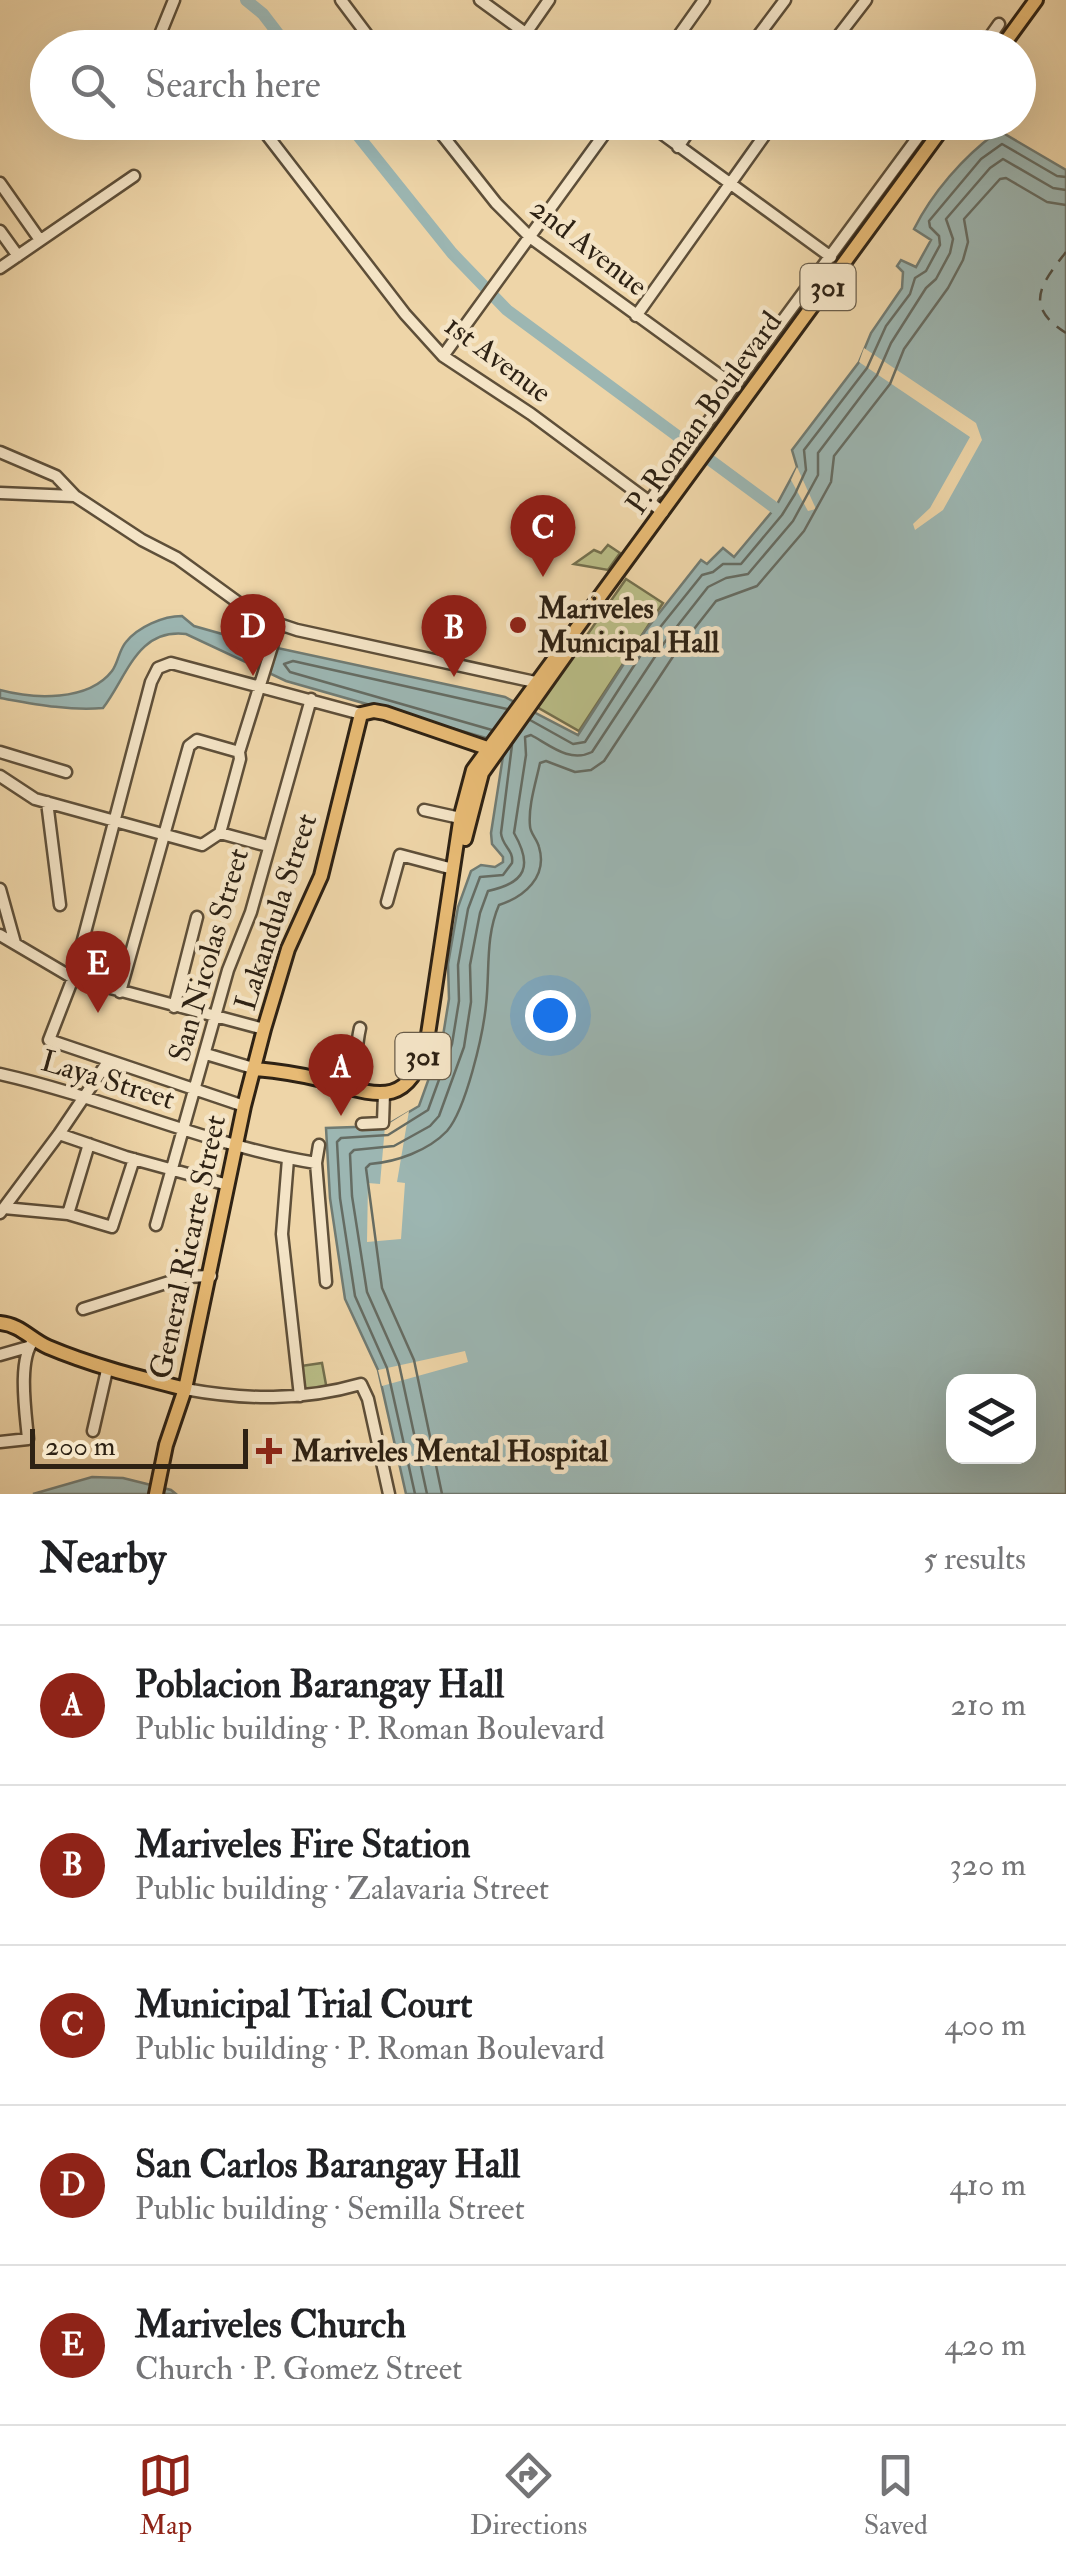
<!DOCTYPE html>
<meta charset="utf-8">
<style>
body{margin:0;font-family:"IM FELL Double Pica",serif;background:#f2f2f2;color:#202124}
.controls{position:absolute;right:30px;bottom:30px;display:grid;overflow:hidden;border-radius:20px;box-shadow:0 10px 40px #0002}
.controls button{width:90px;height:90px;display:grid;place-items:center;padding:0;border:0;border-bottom:2px solid #e0e0e0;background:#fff;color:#202124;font:50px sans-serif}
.scale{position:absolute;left:30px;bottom:25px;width:218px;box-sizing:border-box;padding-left:10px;border:5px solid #2e2214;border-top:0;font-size:28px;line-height:35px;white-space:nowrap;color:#2e2214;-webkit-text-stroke:8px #f4e4c6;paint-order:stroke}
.you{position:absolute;left:550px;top:1015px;width:35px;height:35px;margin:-25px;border:8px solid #fff;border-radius:50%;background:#1a73e8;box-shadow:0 0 0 15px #1a73e833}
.badge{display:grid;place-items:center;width:65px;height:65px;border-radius:50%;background:#8f2418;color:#fff;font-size:32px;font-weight:700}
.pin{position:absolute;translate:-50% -82px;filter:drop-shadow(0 2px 5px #0008)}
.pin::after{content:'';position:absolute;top:52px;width:35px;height:30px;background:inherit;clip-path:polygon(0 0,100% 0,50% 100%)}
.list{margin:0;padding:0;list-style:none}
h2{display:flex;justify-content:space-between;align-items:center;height:130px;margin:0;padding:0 40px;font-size:42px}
h2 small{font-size:32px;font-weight:400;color:#757577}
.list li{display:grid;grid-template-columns:65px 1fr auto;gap:30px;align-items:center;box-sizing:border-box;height:160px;padding:0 40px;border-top:2px solid #e0e0e0}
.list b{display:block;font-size:38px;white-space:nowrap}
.list p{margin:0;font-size:32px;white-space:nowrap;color:#757577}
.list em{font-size:32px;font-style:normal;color:#757577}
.icon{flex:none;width:55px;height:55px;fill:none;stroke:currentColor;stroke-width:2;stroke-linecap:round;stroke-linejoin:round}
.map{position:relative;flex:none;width:1066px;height:1494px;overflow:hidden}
.search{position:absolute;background:#fff;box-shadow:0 10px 40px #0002;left:30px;right:30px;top:30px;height:110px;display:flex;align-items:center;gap:25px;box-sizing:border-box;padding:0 35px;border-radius:55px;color:#757577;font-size:38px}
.sheet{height:930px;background:#fff}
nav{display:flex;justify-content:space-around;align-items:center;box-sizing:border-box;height:140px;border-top:2px solid #e0e0e0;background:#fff;font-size:28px;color:#757577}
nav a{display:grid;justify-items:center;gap:5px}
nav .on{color:#8f2418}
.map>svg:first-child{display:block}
.green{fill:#b9bd87;stroke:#74704e;stroke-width:2.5}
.water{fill:#9cb6b2;stroke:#707b73;stroke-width:2.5;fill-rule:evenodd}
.pier{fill:#eed5a8}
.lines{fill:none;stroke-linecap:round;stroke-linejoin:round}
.shore{stroke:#656c63;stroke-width:2.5}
.river{stroke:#9cb6b2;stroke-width:12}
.ferry{stroke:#4f4e43;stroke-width:2.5;stroke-dasharray:12 10;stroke-linecap:butt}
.minor-casing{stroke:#5e4f39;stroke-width:15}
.major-casing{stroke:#2e2214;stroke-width:18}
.minor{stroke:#f4e4c6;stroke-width:10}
.major{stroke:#e7ba74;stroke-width:12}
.poi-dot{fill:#8f2418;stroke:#f4e4c6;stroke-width:4}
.labels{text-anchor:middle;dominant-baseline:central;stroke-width:9;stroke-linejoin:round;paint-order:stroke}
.shield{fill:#f4e4c6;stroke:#695c49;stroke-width:2.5}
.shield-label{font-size:28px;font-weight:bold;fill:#2e2214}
.street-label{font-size:30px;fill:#2e2214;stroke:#f4e4c6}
.poi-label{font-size:30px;font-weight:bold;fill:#2e2214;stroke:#f4e4c6;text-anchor:start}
</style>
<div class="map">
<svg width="1066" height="1494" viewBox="0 0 1066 1494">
<rect width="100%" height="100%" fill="#eed5a8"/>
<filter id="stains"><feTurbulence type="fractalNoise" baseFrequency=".002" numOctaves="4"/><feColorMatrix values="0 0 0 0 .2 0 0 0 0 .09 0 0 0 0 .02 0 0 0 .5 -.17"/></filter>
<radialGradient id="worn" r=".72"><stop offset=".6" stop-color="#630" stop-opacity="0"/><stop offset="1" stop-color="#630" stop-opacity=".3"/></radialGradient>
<path class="green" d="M608,545L620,553L608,570L574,564L594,550L601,553Z
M626,579L663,603L579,731L537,707Z
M322,1363L327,1390L306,1393L301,1366Z"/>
<path class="water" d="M996,133H1003L1066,170V1494H406L378,1370L345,1299L330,1198L326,1128L385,1126L419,1106L442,1042L449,999L448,964L458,907L471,871L481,865L495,867L503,862V857L492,844L491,833L504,750L486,738L286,681L186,634C137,628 127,677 103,708C69,711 34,704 0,698V690C33,699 88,702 112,671C118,663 119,650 126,642C138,627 163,616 182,616L194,626L254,643L505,697L578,735L645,631L701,560L707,564L723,548L734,557L775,508L797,467L792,450L859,362L871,333L902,288L903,272L897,266L901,260L916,267L931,240L914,229C932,193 963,157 996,133ZM954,1381H1028V1456H954Z
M92,1477L123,1478L171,1490L176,1494H33Z"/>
<path class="pier" d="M864,348L976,423L982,440L943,510L915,530L913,524L930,508L970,437L859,362Z
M797,467L816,509L808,511L791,480Z
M409,1111L397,1182L405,1183L401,1239L367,1242L368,1183L380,1184L385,1126Z
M465,1351L468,1362L382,1386L378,1370Z"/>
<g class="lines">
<path class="shore" d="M530,720L573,744L585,742L653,636L702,575L713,572L723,564H741L782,515L795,494L806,470L804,450L867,368L886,326L910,294L915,278L926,271L940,245L939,236L930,227L929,221L981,159L1002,144L1057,176L1066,177
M492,730L290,672L284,664L293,661L507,709
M415,1494L387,1368L355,1296L340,1198L337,1142L341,1138L388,1135L428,1110L452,1044L459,1001L458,965L468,909L480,877L503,875L512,863C514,850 502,846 501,833L512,745
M427,1494L399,1364L367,1292L352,1196L350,1154L354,1150L394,1146L430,1126L439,1116L464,1047L471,1002L470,965L480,913L488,891C526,883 533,866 514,833L526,755L525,737L531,735C551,746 570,763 592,752L664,643L708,587L726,578L748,574L793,521L818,475V453L877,375L891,343L926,288L936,279L950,253L953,239L946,219L990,168L1003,159L1053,188L1066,190
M442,1494L414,1360L382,1288L366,1168L370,1164C396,1162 428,1151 447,1131C466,1109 483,1035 486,1005C490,971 485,937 499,905C524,897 548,877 539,847C537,839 530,833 530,826C528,806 536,782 540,763L546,761L575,772L591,770L604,761L676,652L716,601L757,586L804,531L831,482L834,456L890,384L904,349L948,288L963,260L968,242L964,219L1000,179L1006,178L1047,202L1066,205"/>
<path class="river" d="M246,0L263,14L289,48
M347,122L452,253L507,310L775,508"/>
<path class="ferry" d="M1066,252C1041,284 1023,306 1066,333"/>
<g class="minor-casing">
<path id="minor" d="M174,0L159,37L181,48
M341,0L377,48
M480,0L546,48
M526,33L549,0
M670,48L704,0
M749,48L785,0
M829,48L866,0
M982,48L999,24
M257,122L405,314L443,356L531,414L663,512
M432,122L496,203L531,238L736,387
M646,122L831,257
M678,147L695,122
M0,183L40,240
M0,231L18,256
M0,268L134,176
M636,316L774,122
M443,356L613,122
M0,452L56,476L75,496L142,540L177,558L258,617L297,630L535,682
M0,493L74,496
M649,502L929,122
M0,752L66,772
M0,776L35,799L202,845L220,833L268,846
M47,802L60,905
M424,810L460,818
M220,833L240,759L239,752L279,624
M0,889L15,943
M387,902L400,855L453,869
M0,935L73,978L264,1029
M120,992L189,746L197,740L239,752
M174,1007L197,917
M206,1054L256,1069
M0,1074C107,1098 208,1146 316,1163
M352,1090C357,1069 355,1049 360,1028
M244,1106L49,1040L73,978L151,682L158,668L171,663L361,714
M362,1124L383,1123L384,1093
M59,1134L126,1157L228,1185
M319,1145L316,1163L326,1282
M288,1159L282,1234L300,1396
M4,1208L68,1214L112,1227L134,1159
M0,1213L59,1134L107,1063
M68,1214L89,1144
M156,1225L228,970L251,912L311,699
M83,1309L185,1277L211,1276
M0,1355L28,1347
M185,1389C245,1400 302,1401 361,1384L368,1399L389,1494
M93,1431L107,1370
M0,1442L28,1439C26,1415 17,1359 34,1340"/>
</g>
<g class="major-casing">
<path id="major" d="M1001,48L1036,0
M465,839L482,773L570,649
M256,1069C277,1071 298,1074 318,1079C376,1095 408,1112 427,1041L461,815L473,770L947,122
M0,1323C21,1325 30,1339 48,1347C93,1366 138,1377 185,1389
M156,1494L166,1445L185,1389L244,1106L264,1029L288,949L321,876L361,714L374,711L385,713L487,748"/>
</g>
<use href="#minor" class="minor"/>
<use href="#major" class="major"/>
</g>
<g class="poi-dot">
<circle cx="518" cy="625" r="10"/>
<path d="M264 1436h10v10h10v10h-10v10h-10v-10h-10v-10h10z"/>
</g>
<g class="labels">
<g class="shield">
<rect x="800.5" y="264" width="55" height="46" rx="8"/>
<rect x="395.5" y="1033" width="55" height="46" rx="8"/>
</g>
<g class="shield-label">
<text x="828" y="287">301</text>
<text x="423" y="1056">301</text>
</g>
<g class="street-label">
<text transform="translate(589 247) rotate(38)">2nd Avenue</text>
<text transform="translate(498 359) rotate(37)">1st Avenue</text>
<text transform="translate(704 413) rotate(-54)">P. Roman Boulevard</text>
<text transform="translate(276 912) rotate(-72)">Lakandula Street</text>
<text transform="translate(209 955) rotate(-74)">San Nicolas Street</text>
<text transform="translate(108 1080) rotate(17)">Laya Street</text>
<text transform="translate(188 1247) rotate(-78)">General Ricarte Street</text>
</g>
<g class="poi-label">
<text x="538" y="608">Mariveles<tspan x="538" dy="34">Municipal Hall</tspan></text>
<text x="292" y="1451">Mariveles Mental Hospital</text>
</g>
</g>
<rect width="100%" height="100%" filter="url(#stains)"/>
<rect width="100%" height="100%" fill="url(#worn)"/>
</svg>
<div class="controls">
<button><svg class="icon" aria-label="layers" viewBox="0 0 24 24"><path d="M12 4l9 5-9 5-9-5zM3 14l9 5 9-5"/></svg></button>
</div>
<div class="scale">200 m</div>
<div class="you"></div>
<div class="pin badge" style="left:341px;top:1116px">A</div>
<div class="pin badge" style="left:454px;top:677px">B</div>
<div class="pin badge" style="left:543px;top:577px">C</div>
<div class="pin badge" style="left:253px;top:676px">D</div>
<div class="pin badge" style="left:98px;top:1013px">E</div>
<div class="search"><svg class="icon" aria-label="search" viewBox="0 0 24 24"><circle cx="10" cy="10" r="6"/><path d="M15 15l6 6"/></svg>Search here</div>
</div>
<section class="sheet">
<h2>Nearby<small>5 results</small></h2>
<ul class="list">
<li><span class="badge">A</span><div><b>Poblacion Barangay Hall</b><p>Public building · P. Roman Boulevard</p></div><em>210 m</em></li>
<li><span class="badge">B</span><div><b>Mariveles Fire Station</b><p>Public building · Zalavaria Street</p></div><em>320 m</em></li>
<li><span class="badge">C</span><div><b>Municipal Trial Court</b><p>Public building · P. Roman Boulevard</p></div><em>400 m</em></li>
<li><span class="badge">D</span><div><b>San Carlos Barangay Hall</b><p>Public building · Semilla Street</p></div><em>410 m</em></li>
<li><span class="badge">E</span><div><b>Mariveles Church</b><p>Church · P. Gomez Street</p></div><em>420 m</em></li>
</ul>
</section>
<nav>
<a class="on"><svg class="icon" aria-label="map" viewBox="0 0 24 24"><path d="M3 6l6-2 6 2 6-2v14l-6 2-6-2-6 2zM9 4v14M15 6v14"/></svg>Map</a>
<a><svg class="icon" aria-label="directions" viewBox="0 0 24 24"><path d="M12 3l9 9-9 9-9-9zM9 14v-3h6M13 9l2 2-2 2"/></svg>Directions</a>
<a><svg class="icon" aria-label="saved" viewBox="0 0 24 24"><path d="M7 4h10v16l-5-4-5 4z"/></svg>Saved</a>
</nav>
